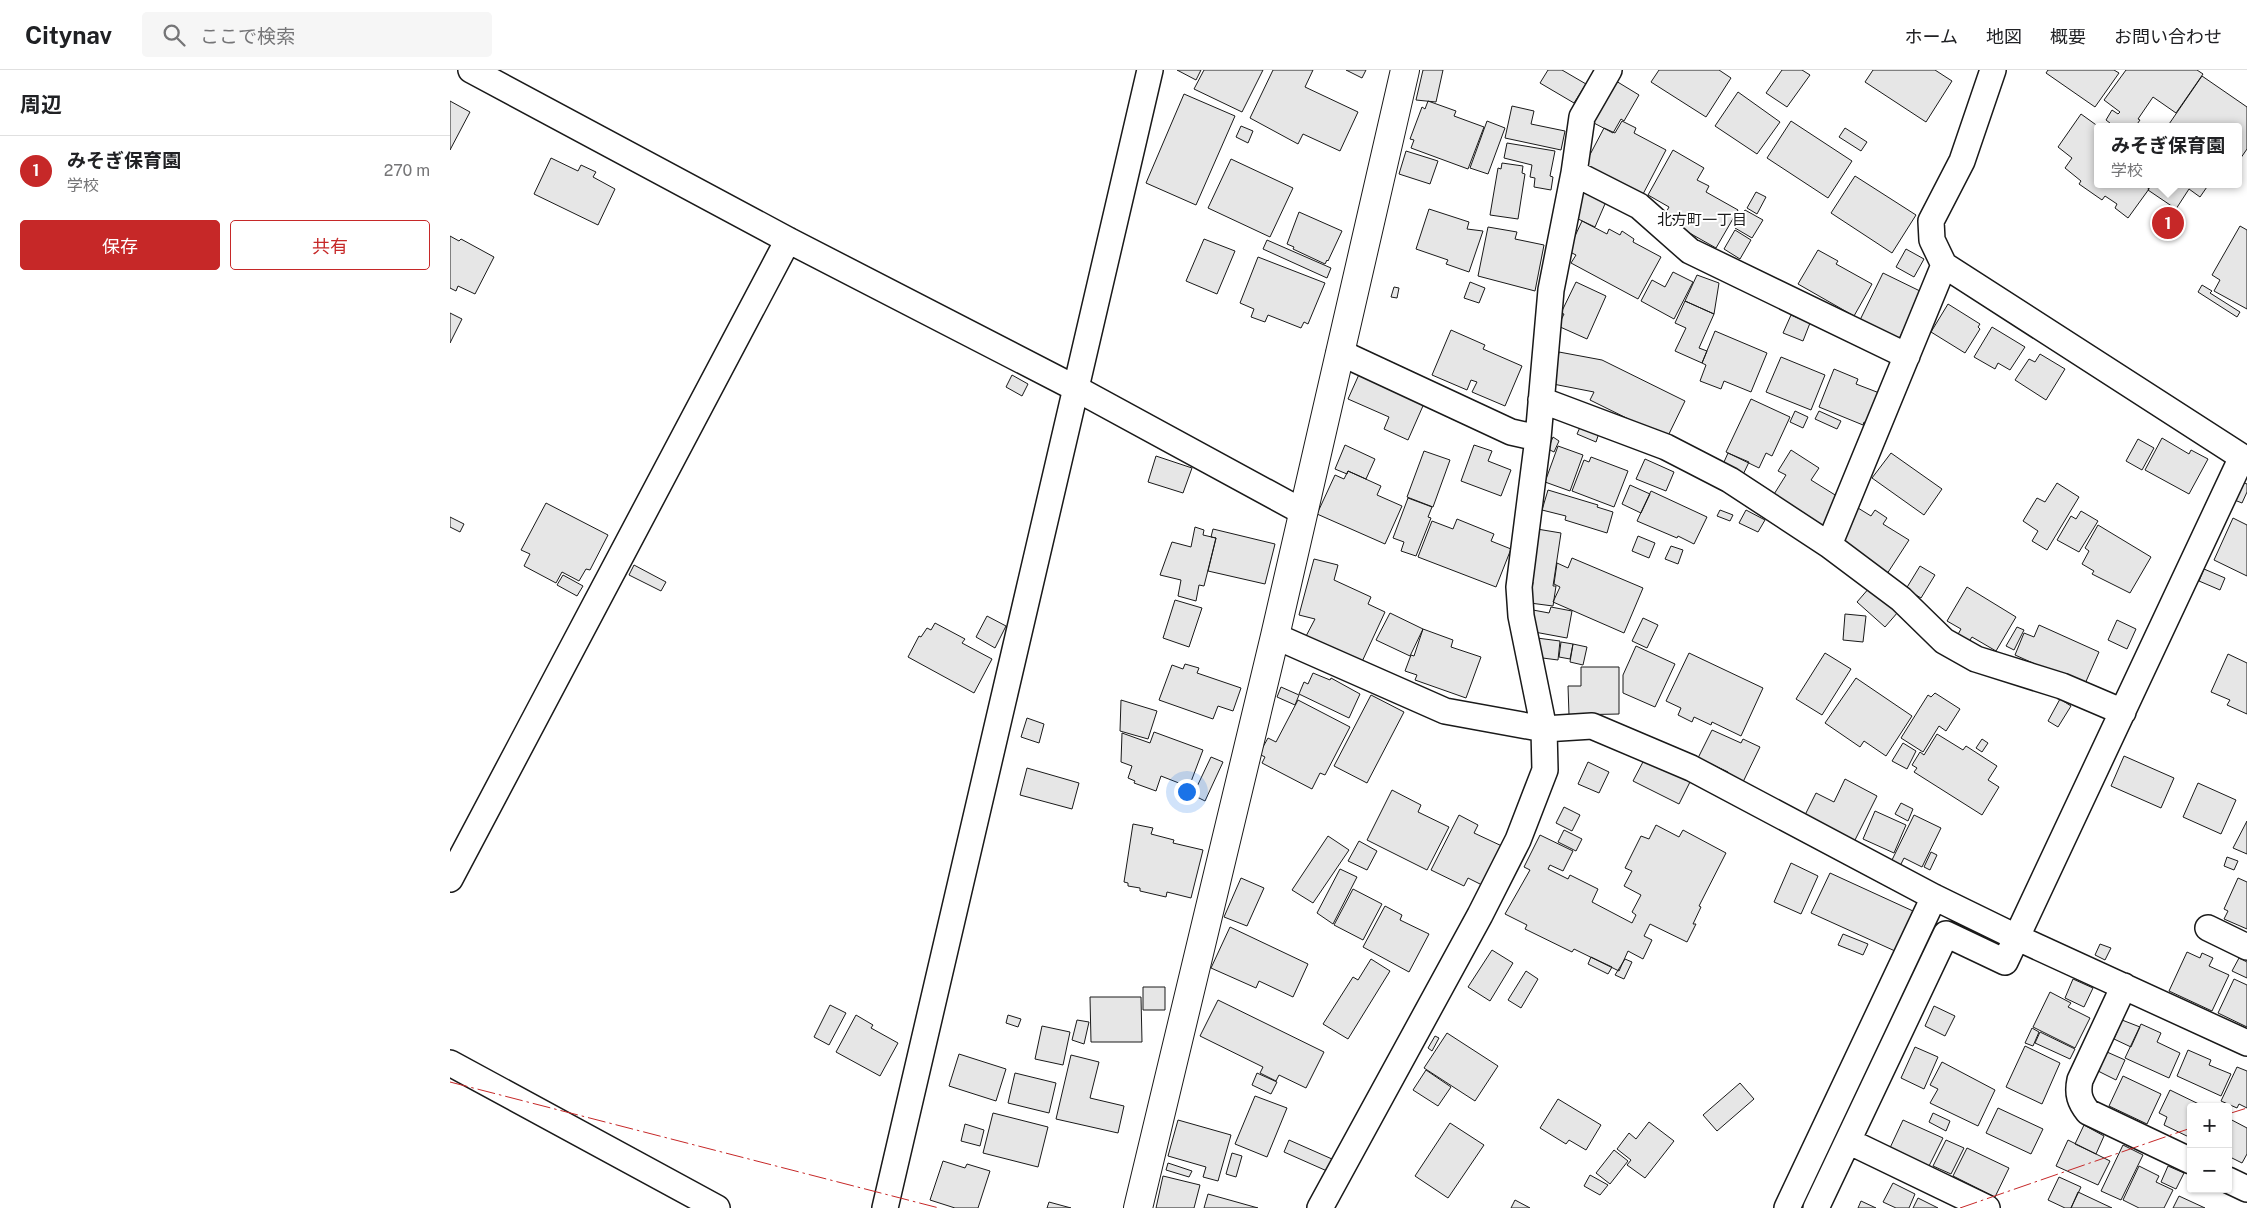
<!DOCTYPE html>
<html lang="ja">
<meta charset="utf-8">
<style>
body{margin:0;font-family:"Public Sans","Noto Sans JP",sans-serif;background:#f6f6f6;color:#202124}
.controls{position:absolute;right:15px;bottom:15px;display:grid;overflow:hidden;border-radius:5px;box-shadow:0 1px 4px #0004}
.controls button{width:45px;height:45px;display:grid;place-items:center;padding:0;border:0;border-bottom:1px solid #e0e0e0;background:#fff;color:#202124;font:25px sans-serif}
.you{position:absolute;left:736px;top:721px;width:18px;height:18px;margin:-12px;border:4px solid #fff;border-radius:50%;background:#1a73e8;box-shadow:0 0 0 8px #1a73e833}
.badge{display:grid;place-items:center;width:32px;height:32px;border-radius:50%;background:#c62828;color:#fff;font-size:16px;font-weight:700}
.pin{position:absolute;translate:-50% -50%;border:2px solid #fff;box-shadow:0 1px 5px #0006}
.popup{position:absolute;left:1644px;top:53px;width:148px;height:65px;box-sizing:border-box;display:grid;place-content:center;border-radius:5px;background:#fff;filter:drop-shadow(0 1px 4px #0005);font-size:16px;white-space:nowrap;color:#757577}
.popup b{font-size:19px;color:#202124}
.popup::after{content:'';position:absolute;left:50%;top:100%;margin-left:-10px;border:10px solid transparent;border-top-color:#fff}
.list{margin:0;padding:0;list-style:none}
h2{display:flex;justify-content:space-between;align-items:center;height:65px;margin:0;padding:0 20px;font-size:21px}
h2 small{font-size:16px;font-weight:400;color:#757577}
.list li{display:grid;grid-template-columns:32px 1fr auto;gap:15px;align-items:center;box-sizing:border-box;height:70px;padding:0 20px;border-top:1px solid #e0e0e0}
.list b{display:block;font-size:19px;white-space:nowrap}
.list p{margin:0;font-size:16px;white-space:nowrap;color:#757577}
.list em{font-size:16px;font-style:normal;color:#757577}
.actions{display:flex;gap:10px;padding:15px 20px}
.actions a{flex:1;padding:11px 0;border:1px solid #c62828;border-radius:5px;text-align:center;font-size:18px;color:#c62828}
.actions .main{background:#c62828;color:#fff}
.icon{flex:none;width:28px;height:28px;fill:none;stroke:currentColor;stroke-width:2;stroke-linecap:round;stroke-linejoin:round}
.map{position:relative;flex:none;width:1797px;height:1138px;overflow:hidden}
header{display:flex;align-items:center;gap:30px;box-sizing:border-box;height:70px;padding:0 25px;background:#fff;border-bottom:1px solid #e0e0e0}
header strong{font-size:24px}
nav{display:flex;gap:28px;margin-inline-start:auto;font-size:18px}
.search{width:350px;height:45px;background:#f6f6f6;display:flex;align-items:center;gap:12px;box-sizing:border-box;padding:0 18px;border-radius:5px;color:#757577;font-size:19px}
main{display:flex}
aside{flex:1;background:#fff}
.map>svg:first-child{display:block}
.building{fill:#e6e6e6;stroke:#1a1a1a}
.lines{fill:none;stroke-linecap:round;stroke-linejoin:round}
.street-casing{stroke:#1a1a1a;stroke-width:28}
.secondary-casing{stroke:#1a1a1a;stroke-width:30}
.street{stroke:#fff;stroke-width:25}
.secondary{stroke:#fff;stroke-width:28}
.power{stroke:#c62828;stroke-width:1;stroke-dasharray:18 4 2.5 4;stroke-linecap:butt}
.labels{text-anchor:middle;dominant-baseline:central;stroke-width:4;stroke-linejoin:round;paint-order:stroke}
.neighbourhood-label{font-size:15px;fill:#1a1a1a;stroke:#fff}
</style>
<header>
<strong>Citynav</strong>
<div class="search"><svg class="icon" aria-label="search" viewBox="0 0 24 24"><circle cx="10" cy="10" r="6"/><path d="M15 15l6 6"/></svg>ここで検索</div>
<nav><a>ホーム</a><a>地図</a><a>概要</a><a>お問い合わせ</a></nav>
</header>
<main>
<aside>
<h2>周辺<small></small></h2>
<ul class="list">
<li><span class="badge">1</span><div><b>みそぎ保育園</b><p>学校</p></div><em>270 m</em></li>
</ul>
<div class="actions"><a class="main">保存</a><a>共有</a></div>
</aside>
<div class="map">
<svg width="1797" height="1138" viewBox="0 0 1797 1138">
<rect width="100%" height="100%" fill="#fff"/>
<path class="building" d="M727,0H751L746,10Z
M754,0H813L792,42L744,19Z
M823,0H863L855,17L908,42L890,81L853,64L848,74L800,48Z
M896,0H916L912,8Z
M973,0H993L986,32L966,30Z
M1098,0H1112L1136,14L1124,33L1090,13Z
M1209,0H1269L1281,8L1256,47L1201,12Z
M1332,0H1352L1360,5L1337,37L1316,23Z
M1423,0H1485L1502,11L1476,52L1415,12Z
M1598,0H1664L1669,3L1645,37L1596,3Z
M1676,0H1747L1753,4L1726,43L1703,27L1688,49L1690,50L1685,57H1665L1656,50L1662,40L1668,44L1670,42L1654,30Z
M1752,6L1797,37V79L1788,92V57H1717Z
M1166,11L1189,25L1174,51L1171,49L1163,63L1142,52Z
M1288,22L1330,52L1307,84L1265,56Z
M734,24L785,46L746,135L696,113Z
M0,31L20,42L0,80Z
M978,31L1006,41L1004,46L1034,57L1018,99L961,78L964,70L960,69L972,37L975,39Z
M1062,36L1084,41L1081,54L1115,61L1111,80L1055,68Z
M1631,44L1649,57L1648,114H1693L1699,119L1678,148L1665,138L1667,134L1655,126L1652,130L1629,114L1631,111L1615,98L1622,88L1608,77Z
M1037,51L1055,58L1038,104L1020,98Z
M1172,51L1186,58L1184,63L1216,80L1192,126L1134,96L1154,58L1165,63Z
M1341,51L1402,91L1378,128L1317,88Z
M791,56L803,61L798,73L786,67Z
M1395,58L1417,72L1411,81L1389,67Z
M1057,73L1105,81L1100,106L1103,107L1101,120L1084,117L1085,108L1080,107L1082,95L1054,88Z
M1223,80L1254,98L1247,110L1259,116L1256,122L1288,140L1266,178L1213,148L1219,137L1198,125Z
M956,81L988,91L980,114L949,104Z
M101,88L128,101L131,95L146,102L143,107L165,119L148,155L84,124Z
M781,89L843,118L820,167L758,138Z
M1052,93L1073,96L1072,103L1075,104L1068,149L1040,145L1048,98L1051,99Z
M1405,106L1466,145L1442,183L1381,143Z
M1702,114H1759L1750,127L1739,119L1726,139L1698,120Z
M1131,116L1158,127L1145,157L1124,147Z
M1306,122L1316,127L1307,144L1297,138Z
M979,139L1019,152L1017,159L1033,161L1019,202L996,194L998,190L966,179Z
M1295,140L1313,150L1302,168L1285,158Z
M849,142L892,161L878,191L877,190L875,194L843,179L844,177L837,174Z
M1132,151L1157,164L1159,159L1170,165L1172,161L1184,169L1183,172L1211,187L1188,229L1121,193L1126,185L1118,181Z
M1790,156L1797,160V239L1764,221L1770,210L1762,205Z
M1038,157L1067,162L1065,169L1094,175L1085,221L1028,206Z
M1285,160L1301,170L1290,189L1274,179Z
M0,166L9,171L11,169L44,187L25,224L8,216L6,221L0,218Z
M754,169L785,181L767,224L736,211Z
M817,170L881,198L877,208L813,179Z
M1456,179L1474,189L1464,207L1446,197Z
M1368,180L1388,191L1386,194L1422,214L1404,246L1348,214Z
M808,187L875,213L858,254L854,252L851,258L818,245L815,252L801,247L804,239L790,233Z
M1223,202L1243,212L1224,249L1191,231L1202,210L1215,217Z
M1433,203L1472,222L1447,273L1410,250Z
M1247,205L1269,213L1264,244L1235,231Z
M1020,212L1035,218L1029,233L1014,228Z
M1126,212L1156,226L1137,269L1108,256L1114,244L1111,243Z
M1752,215L1762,221L1760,223L1790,242L1787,247L1748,222Z
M944,217L949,218L947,228L941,227Z
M1235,231L1264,244L1249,278L1257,281L1252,293L1225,281L1236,258L1225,253Z
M1498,234L1530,254L1528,257L1530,259L1515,283L1481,262Z
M0,243L12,249L0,273Z
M1341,245L1360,253L1353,271L1333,263Z
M1542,257L1575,277L1560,300L1548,293L1545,299L1524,287Z
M1001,260L1035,275L1033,279L1072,296L1055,336L1022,322L1027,312L1021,310L1017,320L982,305Z
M1265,261L1317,283L1301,322L1274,311L1271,319L1250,311L1256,295L1252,293Z
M1109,282L1152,290L1235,331L1217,368L1140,330L1144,322L1103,314Z
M1590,284L1615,299L1596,330L1565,310L1579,289L1585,292Z
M1331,287L1375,305L1361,340L1316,322Z
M1384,299L1408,309L1406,314L1432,324L1419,354L1414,352L1413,355L1369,337Z
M911,300L976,329L958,370L934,359L939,347L898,329Z
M562,305L578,314L572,326L556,317Z
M1301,329L1340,347L1322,386L1316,383L1309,398L1276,382Z
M1345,341L1358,347L1353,358L1340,352Z
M1369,341L1391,351L1387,359L1365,349Z
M1131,355L1149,363L1146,372L1127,364Z
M1103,367L1109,371L1104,382L1098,379Z
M1712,368L1739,384L1741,380L1758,389L1739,424L1695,400Z
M1688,369L1704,378L1692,400L1676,391Z
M895,375L925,389L916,409L898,401L897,404L885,399Z
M1024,375L1042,381L1038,391L1061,400L1051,426L1011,411Z
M1108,376L1133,385L1120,421L1095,412Z
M1341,380L1369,398L1361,410L1390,428L1371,459L1321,429L1336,405L1328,401Z
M974,381L1000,390L983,437L957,427Z
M1278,383L1299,392L1290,411L1270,401Z
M1441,383L1492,419L1474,445L1422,408Z
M706,386L742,398L733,423L698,412Z
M1141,387L1178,401L1164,437L1122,421L1134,390L1139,392Z
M1195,389L1224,402L1216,421L1186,409Z
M898,401L931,416L927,425L952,436L935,474L867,444L885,405L894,409Z
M1790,411L1797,414V422L1792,433L1782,429Z
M1607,413L1629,427L1597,480L1582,471L1588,461L1573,451L1587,428L1595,432Z
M1180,415L1200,424L1191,443L1172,434Z
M1098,420L1148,435L1147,437L1163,442L1157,463L1115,450L1116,446L1092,440Z
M1201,421L1257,447L1244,474L1228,466L1227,468L1187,451Z
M958,428L982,437L978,447L981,448L966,486L951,481L954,472L943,468Z
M96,433L158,465L140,500L136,499L129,511L112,502L106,513L74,496L80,484L71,480Z
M1408,438L1421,446L1425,440L1437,448L1433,454L1459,470L1435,507L1385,475Z
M1270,440L1283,445L1280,451L1267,446Z
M1296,440L1315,450L1308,462L1289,453Z
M1631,441L1648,451L1629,482L1607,470L1621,446L1626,449Z
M0,447L14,454L10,462L0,457Z
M1783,448L1797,455V506L1764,490Z
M1007,449L1044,464L1041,471L1061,479L1046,517L968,487L982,451L1003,459Z
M1648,455L1701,487L1680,523L1642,504L1644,501L1632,494L1639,481L1635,478Z
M745,457L754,460L753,465L766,468L754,516L749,515L746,531L728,526L731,510L710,505L722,472L741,477Z
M763,459L825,474L815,514L758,501L766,468L761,467Z
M1087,459L1111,463L1103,516H1106L1103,536L1080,533L1083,512L1079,511Z
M1188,466L1205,473L1199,488L1182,481Z
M1221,476L1233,480L1228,494L1215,489Z
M1122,488L1193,518L1174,563L1103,532L1110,517L1104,514L1107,493L1118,498Z
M864,489L888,495L884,510L921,527L918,534L935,542L910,596L854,570L865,549L849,545Z
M184,495L216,512L211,521L179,505Z
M1470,496L1485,505L1471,528L1456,519Z
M1754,499L1775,508L1770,520L1749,511Z
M113,505L133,516L127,526L107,515Z
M1420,517L1448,542L1435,557L1407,532Z
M1517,517L1566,547L1546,581L1522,567L1518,573L1507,566L1511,559L1497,551Z
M725,530L752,538L739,577L713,568Z
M1101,537L1122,541L1117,568L1079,561L1083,540L1099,543Z
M940,543L973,559L960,586L926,570Z
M1395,544L1416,546L1413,572L1393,570Z
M537,546L556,556L545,578L526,567Z
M1193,548L1208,555L1197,578L1182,571Z
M1667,550L1686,559L1677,579L1658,570Z
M485,553L515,569L512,573L542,589L524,623L458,587L469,566L471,567L477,558L481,560Z
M1589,555L1649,582L1634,616L1565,585L1574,563L1584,567Z
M1567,557L1574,560L1564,580L1556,576Z
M973,559L1003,570L1001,577L1031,587L1016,628L965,610L967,605L955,601L961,585L964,586Z
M1087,568L1110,571L1108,590L1085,587Z
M1111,572L1123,574L1120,589L1109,587Z
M1123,574L1137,577L1133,595L1120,592Z
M1186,576L1225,594L1205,637L1173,623V605Z
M1239,583L1313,618L1291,666L1262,652L1261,655L1244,647L1242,652L1228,645L1231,638L1216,631Z
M1375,583L1401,599L1372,645L1346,629Z
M1778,584L1797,593V644L1777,635L1780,630L1761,622Z
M735,594L749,598L747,603L791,618L783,641L768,636L763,649L709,630L722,595L733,599Z
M1131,597H1169V644L1119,645L1118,616H1131Z
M863,603L880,610L881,608L910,624L899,648L849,624L854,612L858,614Z
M1406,608L1462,646L1436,686L1414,671L1410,677L1375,653Z
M831,617L849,625L845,635L827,627Z
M1485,623L1510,639L1496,661L1489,656L1473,682L1451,668L1478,625L1481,627Z
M921,625L954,642L917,713L884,696Z
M1610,629L1621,636L1608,657L1598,651Z
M671,630L707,641L698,669L670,661Z
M848,630L900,657L875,705L870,703L862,719L812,693L815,687L809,684L818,668L826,672Z
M577,648L594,654L589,673L571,667Z
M1262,660L1291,673L1293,669L1310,677L1293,712L1277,705L1278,702L1248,688Z
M704,662L753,680L739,717L711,706L706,721L684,713L685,711L678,708L682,696L671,692L672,663L700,673Z
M1487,664L1513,680L1516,676L1547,696L1538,710L1549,717L1532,745L1464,702L1467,698L1462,695L1470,682L1474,685Z
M1532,669L1538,673L1532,682L1526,678Z
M1453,673L1466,681L1457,699L1442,691Z
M1674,686L1724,708L1711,738L1661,716Z
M761,687L773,692L755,731L743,725Z
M1194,690L1240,712L1229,734L1183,711Z
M1138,692L1159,702L1149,723L1128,714Z
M577,698L629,713L622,739L570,725Z
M1395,709L1427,726L1403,774L1353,749L1366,723L1384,732Z
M1748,713L1786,730L1771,764L1733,747Z
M942,720L971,735L968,742L999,757L977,800L917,770Z
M1451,733L1463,739L1458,751L1445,744Z
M1114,737L1130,745L1122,761L1106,753Z
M1425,741L1456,755L1444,783L1413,769Z
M1009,745L1028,755L1024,763L1054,777L1034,816L1018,808L1014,816L981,800Z
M1464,745L1491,758L1472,797L1454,788L1450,796L1441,792Z
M1797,751V784L1783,778Z
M683,754L703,758L701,764L724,770L723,773L753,780L741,828L717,822L716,827L690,821V818L678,816V813L674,812Z
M1206,755L1229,767L1233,760L1276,783L1249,836L1251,837L1243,854H1246L1237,872L1200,854L1194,866L1202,870L1193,889L1178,881L1169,901L1124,879L1122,882L1075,859L1077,855L1055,844L1080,800L1074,797L1090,765L1123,781L1113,801L1100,795L1098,799L1118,809L1120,805L1148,819L1142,832L1182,853L1186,845L1182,842L1191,825L1174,816L1182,801L1175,798L1191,766L1199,769Z
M1114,760L1132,769L1126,781L1108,772Z
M878,766L899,780L863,833L842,820Z
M909,771L927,781L917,800L898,791Z
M1481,782L1487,785L1480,800L1474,797Z
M1777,787L1788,791L1784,800L1774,796Z
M1341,793L1368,806L1351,844L1324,832Z
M890,799L907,807L883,854L867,843Z
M1380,803L1463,841L1445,881L1361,843Z
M791,808L814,818L797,856L774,847Z
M1788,808L1797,812V859L1774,849L1778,841L1774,839Z
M903,819L932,834L913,870L884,855Z
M935,836L952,845L950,850L979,864L959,902L913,877Z
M780,857L858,894L843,927L809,911L806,918L761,898Z
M1393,864L1418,874L1413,885L1388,875Z
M1650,874L1661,878L1655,890L1645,885Z
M1042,880L1063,893L1040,931L1018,917Z
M1737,882L1750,888L1752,883L1763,888L1759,896L1779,905L1762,941L1719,921Z
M1141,887L1162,897L1158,904L1138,894Z
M1789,888L1797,892V908L1782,901Z
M921,889L940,901L898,969L873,954L903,907L908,910Z
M1175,889L1182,892L1174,909L1165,905Z
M1076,901L1088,909L1071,938L1058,930Z
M1623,909L1643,918L1634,937L1615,928Z
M1784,909L1797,915V957L1768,943Z
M693,917H715V940H693Z
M1600,922L1621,933L1618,937L1640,948L1625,978L1583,957Z
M640,927H691L692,972H641Z
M768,930L874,982L856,1018L829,1005L826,1011L810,1003L813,997L750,966Z
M380,935L396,943L379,975L364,967Z
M1484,936L1505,946L1495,966L1475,956Z
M406,945L423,955L421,958L448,973L430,1006L386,982Z
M558,945L571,949L568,957L556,953Z
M627,950L639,952L634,974L622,970Z
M1672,950L1690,957L1681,977L1664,969Z
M1691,954L1711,963L1707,972L1730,983L1719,1008L1675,988Z
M592,956L620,962L613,995L585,989Z
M1582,958L1589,962L1583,976L1575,973Z
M1590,962L1625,979L1620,989L1585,973Z
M997,963L1048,996L1025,1031L974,998Z
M985,966L989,968L982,981L978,978Z
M1575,976L1610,993L1592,1034L1556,1017Z
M1465,977L1488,987L1474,1019L1451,1008Z
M1738,980L1761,990L1759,995L1781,1004L1771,1026L1727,1006Z
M1657,982L1675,990L1666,1010L1648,1001Z
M509,984L556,999L546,1031L499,1016Z
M621,985L649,992L640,1028L674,1036L668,1063L606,1049Z
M1492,992L1545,1020L1528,1056L1480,1033L1488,1019L1480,1015Z
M1787,997L1797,1001V1038L1789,1034L1787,1038L1771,1031Z
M976,1000L1001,1017L988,1036L963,1020Z
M565,1003L606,1013L599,1043L558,1033Z
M807,1003L827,1012L821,1024L802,1015Z
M1673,1006L1711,1024L1697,1054L1659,1036Z
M1290,1013L1304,1029L1267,1061L1253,1045Z
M1720,1020L1755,1037H1741V1068L1714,1055L1717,1047L1709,1043Z
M805,1026L837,1038L817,1087L785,1074Z
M1108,1029L1151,1055L1136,1080L1119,1070L1116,1074L1090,1058Z
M1548,1038L1593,1059L1581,1084L1536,1063Z
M543,1043L598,1057L588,1097L533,1083Z
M1483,1043L1500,1051L1496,1061L1479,1052Z
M1778,1048L1797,1058V1084L1792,1093L1778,1086Z
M728,1050L781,1065L768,1111L753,1107L756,1097L718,1086Z
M1453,1050L1493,1068L1478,1098L1439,1080Z
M1199,1052L1224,1071L1195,1108L1177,1095L1181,1090L1167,1079L1179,1063L1186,1069Z
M1000,1053L1034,1075L998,1128L965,1106Z
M515,1054L534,1060L530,1076L511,1071Z
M1634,1055L1654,1066L1646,1084L1625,1074Z
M839,1070L882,1089L877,1101L834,1082Z
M1496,1070L1514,1078L1501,1104L1483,1096Z
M1618,1070L1660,1091L1648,1115L1606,1096Z
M1673,1075L1693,1085L1671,1130L1651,1121Z
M1517,1078L1559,1098L1545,1127L1503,1106Z
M1164,1080L1178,1091L1160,1114L1146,1103Z
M782,1083L792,1086L786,1107L776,1104Z
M493,1091L515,1098L517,1094L540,1101L528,1138H505L480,1130Z
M718,1093L742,1101L739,1107L716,1100Z
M1689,1096L1709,1106L1706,1112L1723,1120L1714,1138H1689L1673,1130Z
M1718,1096L1734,1103L1726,1119L1711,1112Z
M1140,1105L1158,1115L1150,1125L1134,1116Z
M713,1106L750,1115L744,1138H706Z
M1609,1107L1631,1117L1621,1138H1615L1598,1130Z
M1443,1113L1465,1124L1459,1138H1446L1433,1132Z
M1628,1122L1662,1138H1621Z
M758,1124L808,1138H754Z
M1729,1126L1755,1138H1723Z
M1468,1128L1488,1138H1463Z
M1065,1130L1080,1138H1061Z
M1411,1131L1426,1138H1408Z
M599,1132L621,1138H597Z"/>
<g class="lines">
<g class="street-casing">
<path id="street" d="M21,0L338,170L627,319L853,442
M1124,103L1189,136L1240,181L1457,286
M1494,195L1792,387
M889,284L902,288L1061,362L1088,368
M1091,330L1216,377L1280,410L1379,475L1451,529L1494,571L1526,589L1612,616L1673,642
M1379,475L1494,195L1482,170L1481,151L1512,91L1543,0
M825,566L995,641L1094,659L1142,656L1241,698L1484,827L1568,868L1797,973
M0,809L338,170
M1758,858L1797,877
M1674,916L1630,1010C1627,1024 1630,1032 1638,1042L1741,1091
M0,993L267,1138
M1398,1071L1537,1138
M1778,1110L1797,1119
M435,1138L700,0
M870,1138L1030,845L1068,770L1095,700L1094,659L1071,546L1069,517L1088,368L1101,220L1124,103L1132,47L1159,0
M1337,1138L1484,827
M1366,1138L1496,864L1555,892L1792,387L1797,390"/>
</g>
<g class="secondary-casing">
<path id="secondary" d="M688,1138L825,566L955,0"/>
</g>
<use href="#street" class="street"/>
<use href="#secondary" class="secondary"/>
<path class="power" d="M0,1012L489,1138
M1778,1044L1797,1038
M1510,1138L1741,1058"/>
</g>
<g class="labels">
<g class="neighbourhood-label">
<text x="1252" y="149">北方町一丁目</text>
</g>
</g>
</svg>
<div class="controls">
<button>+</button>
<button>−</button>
</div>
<div class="you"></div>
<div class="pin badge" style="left:1718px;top:153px">1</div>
<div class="popup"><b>みそぎ保育園</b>学校</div>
</div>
</main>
